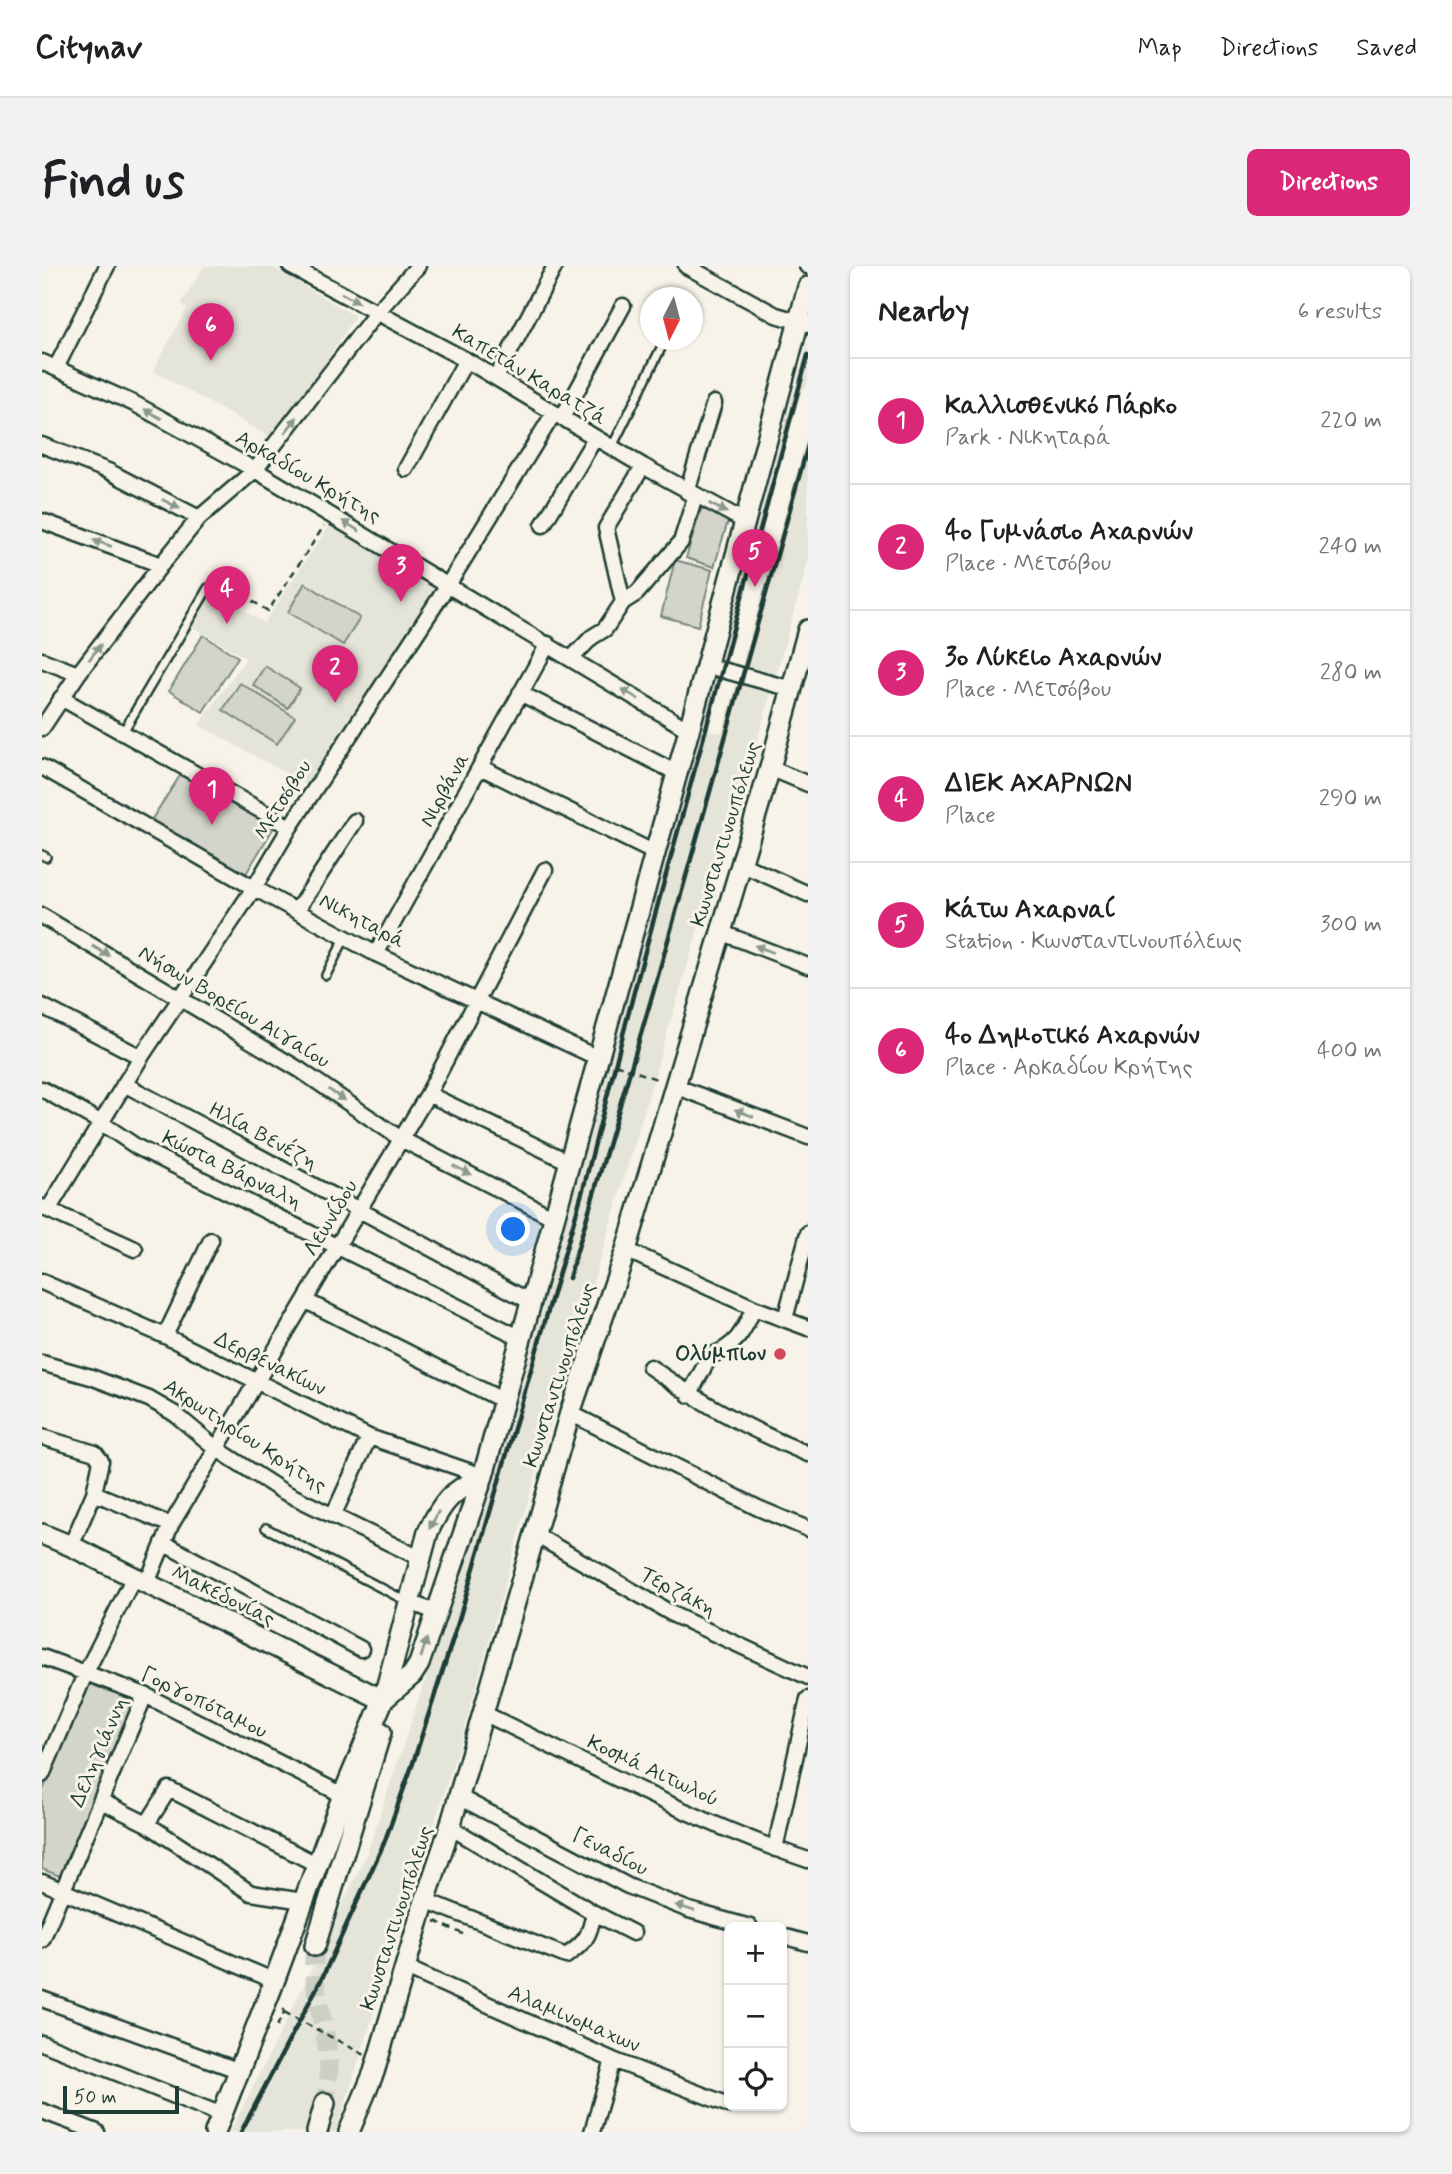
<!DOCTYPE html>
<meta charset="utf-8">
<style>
body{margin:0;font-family:Mynerve,sans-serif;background:#f2f2f2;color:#202124}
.controls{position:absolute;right:21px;bottom:21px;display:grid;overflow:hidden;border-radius:10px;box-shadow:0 2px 5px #0004}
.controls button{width:63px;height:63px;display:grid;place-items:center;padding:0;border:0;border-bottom:2px solid #e0e0e0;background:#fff;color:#202124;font:35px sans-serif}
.compass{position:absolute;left:598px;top:21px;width:63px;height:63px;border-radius:50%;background:#fff;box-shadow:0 2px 5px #0004;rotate:186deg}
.scale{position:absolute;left:21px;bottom:18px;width:116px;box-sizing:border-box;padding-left:7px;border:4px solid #1f3d34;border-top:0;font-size:19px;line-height:24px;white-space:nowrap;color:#1f3d34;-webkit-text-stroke:5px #f7f3e8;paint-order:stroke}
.you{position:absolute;left:472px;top:964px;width:24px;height:24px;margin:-18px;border:5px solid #fff;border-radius:50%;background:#1a73e8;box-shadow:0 0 0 10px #1a73e833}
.badge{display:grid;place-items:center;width:46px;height:46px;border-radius:50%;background:#db2777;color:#fff;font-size:23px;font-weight:700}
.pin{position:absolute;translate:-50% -58px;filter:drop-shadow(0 2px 4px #0008)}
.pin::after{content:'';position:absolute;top:37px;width:24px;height:21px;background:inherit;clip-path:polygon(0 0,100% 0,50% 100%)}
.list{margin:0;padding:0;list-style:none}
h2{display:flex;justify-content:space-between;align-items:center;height:91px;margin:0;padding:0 28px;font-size:30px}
h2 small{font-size:23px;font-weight:400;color:#757577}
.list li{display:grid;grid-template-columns:46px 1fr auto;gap:21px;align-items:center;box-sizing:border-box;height:126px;padding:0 28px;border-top:2px solid #e0e0e0}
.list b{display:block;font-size:26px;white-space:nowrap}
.list p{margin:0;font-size:23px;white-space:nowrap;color:#757577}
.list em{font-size:23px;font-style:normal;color:#757577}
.icon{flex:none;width:38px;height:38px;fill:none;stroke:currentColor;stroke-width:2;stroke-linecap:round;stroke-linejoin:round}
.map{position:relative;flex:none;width:766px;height:1866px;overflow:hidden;border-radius:10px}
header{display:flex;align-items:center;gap:42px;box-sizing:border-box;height:98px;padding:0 35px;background:#fff;border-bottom:2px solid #e0e0e0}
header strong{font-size:33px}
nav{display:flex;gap:38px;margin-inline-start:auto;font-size:24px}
.intro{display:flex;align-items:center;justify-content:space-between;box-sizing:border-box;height:168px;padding:0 42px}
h1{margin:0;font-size:49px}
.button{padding:18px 32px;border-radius:10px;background:#db2777;color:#fff;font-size:24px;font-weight:700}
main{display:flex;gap:42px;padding:0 42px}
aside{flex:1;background:#fff;border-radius:10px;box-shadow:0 2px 5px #0004}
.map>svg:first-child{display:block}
.built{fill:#e5e4d9}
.green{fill:#d3d5ca;stroke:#79897f;stroke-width:2}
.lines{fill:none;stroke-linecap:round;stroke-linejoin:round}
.secondary-tunnel{stroke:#cccfc4;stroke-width:19;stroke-dasharray:19 10;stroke-linecap:butt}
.lane-casing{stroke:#1f3d34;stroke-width:12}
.street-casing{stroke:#1f3d34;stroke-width:19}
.secondary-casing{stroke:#1f3d34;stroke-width:24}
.path{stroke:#1f3d34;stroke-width:2.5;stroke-dasharray:7 5;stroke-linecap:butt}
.lane{stroke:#f7f3e8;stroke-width:7}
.street{stroke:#f7f3e8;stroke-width:14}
.secondary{stroke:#f7f3e8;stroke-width:19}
.rail{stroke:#1f3d34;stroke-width:4.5}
.path-bridge{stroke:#1f3d34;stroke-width:2.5;stroke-dasharray:7 5;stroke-linecap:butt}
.oneway{fill:#8b988e}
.poi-dot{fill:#d1495b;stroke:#f7f3e8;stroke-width:2.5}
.labels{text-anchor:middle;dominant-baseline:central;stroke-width:6;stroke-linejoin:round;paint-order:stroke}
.street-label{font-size:21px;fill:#1f3d34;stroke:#f7f3e8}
.poi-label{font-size:21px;font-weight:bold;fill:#1f3d34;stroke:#f7f3e8;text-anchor:end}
</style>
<header>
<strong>Citynav</strong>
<nav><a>Map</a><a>Directions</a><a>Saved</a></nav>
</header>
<div class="intro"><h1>Find us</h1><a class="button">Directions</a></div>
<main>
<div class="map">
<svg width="766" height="1866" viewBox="0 0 766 1866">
<rect width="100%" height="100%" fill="#f7f3e8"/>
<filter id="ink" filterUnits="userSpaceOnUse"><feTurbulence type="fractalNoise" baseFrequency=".0143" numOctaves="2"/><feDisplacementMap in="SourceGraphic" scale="14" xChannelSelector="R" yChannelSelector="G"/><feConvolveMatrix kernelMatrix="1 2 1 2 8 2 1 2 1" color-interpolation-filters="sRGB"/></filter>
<g filter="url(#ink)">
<path class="built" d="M162,0H228L313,50L234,174L111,105L145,42L139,38Z
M766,76V117L764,123H760L750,154L667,464L680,467L766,167V296L716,472L654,670L484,1242L422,1464L294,1866H188L260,1723L325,1587L414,1322L617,608L647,510L710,272Z
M289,257L393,321L265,519L157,459L204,392L149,360L170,323L222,357Z"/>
<path class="green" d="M660,240L687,252L672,301L644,292Z
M633,294L670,304L656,360L619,350Z
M263,317L318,352L301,379L246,346Z
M161,369L196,391L161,446L127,425Z
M223,400L258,422L246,442L211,419Z
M198,417L253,451L235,478L181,444Z
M139,508L232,561L202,611L108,556Z
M47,1414L95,1433L20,1611L0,1603V1526Z"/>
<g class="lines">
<path class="secondary-tunnel" d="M273,1680C268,1718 282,1751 286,1788C288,1805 286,1821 283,1837"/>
<g class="lane-casing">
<path id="lane" d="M570,181L623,74
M81,466L166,322
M0,589L4,591
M284,709L303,672
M224,1262L366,1336"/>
</g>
<g class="street-casing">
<path id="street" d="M248,0L424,94L601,200L704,256
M644,0L734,49L766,58
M765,0H766
M0,96L93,138L213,204L647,464
M14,102L65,0
M454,112L513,0
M520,152L581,40
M0,179L66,205L157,252
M364,203L424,94
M645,226L672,137
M0,255L119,299
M501,259L553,172
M581,336L595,327L639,276L653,231
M529,393L550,371L563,363L581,336L564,262L601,200
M0,394L36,408
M662,399L750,423
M478,427L635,507
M19,432L248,561
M0,462L36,408L119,299L157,252L213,204L335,46L376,0
M0,501L212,622L334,688L556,792
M440,502L613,587
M728,502L766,518
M699,598L766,628
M255,644L313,555
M0,650L258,804L359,873L512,952
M678,666L766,700
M334,688L506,378
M0,740L99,791
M82,818L489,1036
M633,820L766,871
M0,823L58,856L95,881L479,1072
M386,828L527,896
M0,941L93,983
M6,944L99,791L212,622L248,561L406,319L512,147
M584,984L712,1042L766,1062
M0,1016L123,1070L327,1171L441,1210
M264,1035L462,1135
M743,1053L766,967
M123,1070L169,974
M0,1097L49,1111L107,1133L133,1148L175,1183L240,1225L378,1292
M608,1101C657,1136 710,1165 766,1188
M647,1129L668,1090C695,1080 701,1066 712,1042
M528,1147L716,1242L766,1263
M0,1171L53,1187L59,1195L52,1227L29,1280
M52,1227L129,1259
M291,1250L327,1171
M492,1268L634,1350L766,1411
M121,1277L319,1383
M105,1317L129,1259L386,828L503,604
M366,1336L394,1346
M0,1391L103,1429L301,1529
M441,1447C548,1498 654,1557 766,1594
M0,1509L44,1406L92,1311
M417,1531L586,1620L647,1644L708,1661
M59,1535L105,1558L209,1627L261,1635
M105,1558L127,1523L276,1599
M408,1561L552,1647L591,1667
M733,1583L766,1433
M0,1616L233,1715
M383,1634L524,1690C544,1676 547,1671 552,1647
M740,1670L766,1677
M0,1674L103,1429
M362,1701L571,1794L687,1839
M0,1733L198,1805
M0,1777L180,1849
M0,1845L55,1866
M550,1866L571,1794"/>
</g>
<g class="secondary-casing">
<path id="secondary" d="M0,1268L29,1280L341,1434
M341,1434L370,1409L377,1398L441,1210L647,464L766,21
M273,1680L339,1466
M173,1866L230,1721L301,1529L341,1434L386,1266C401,1234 409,1226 441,1210
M275,1866L283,1837
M307,1866L332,1806L380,1644L408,1561L528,1147L584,984L728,502L766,364"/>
</g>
<path class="path" d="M171,314L173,311L226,345L282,260
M573,798L617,814
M393,1655L425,1670
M235,1760L242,1746V1740"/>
<use href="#lane" class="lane"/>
<use href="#street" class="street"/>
<use href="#secondary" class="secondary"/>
<path class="rail" d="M527,1012L611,727L766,179
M199,1866L281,1710L342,1577L370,1500L416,1357L542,920L593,722L766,89"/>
<path class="path-bridge" d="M242,1746L323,1789"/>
</g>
<defs><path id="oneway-solid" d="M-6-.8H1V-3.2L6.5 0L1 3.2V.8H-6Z" transform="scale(1.75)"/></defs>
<g class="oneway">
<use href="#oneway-solid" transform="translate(308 32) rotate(28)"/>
<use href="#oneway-solid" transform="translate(111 148) rotate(-151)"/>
<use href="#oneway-solid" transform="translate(249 159) rotate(-52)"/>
<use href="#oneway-solid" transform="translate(129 238) rotate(27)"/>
<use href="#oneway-solid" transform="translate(676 242) rotate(27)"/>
<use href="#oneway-solid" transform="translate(309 260) rotate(-150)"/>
<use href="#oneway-solid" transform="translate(60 277) rotate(-160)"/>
<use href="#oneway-solid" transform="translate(53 386) rotate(-53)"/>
<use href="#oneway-solid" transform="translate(588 428) rotate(-149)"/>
<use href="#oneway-solid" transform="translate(722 683) rotate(-159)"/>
<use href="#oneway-solid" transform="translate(59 685) rotate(31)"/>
<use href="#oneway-solid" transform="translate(295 829) rotate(34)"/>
<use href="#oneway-solid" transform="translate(702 847) rotate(-159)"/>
<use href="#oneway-solid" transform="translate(420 904) rotate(27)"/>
<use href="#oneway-solid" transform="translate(392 1254) rotate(117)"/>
<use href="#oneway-solid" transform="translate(382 1382) rotate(-72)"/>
<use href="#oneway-solid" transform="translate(643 1642) rotate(-162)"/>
</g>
</g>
<circle class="poi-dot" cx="738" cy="1088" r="7"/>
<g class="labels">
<g class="street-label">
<text transform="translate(487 109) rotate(31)">Καπετάν Καρατζά</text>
<text transform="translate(266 211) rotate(30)">Αρκαδίου Κρήτης</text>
<text transform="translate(403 524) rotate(-61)">Νιρβάνα</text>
<text transform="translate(241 534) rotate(-58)">Μετσόβου</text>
<text transform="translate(684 568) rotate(-73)">Κωνσταντινουπόλεως</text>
<text transform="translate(320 655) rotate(28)">Νικηταρά</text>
<text transform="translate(192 741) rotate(31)">Νήσων Βορείου Αιγαίου</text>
<text transform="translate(221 870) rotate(28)">Ηλία Βενέζη</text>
<text transform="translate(190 904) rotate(26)">Κώστα Βάρναλη</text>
<text transform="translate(289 952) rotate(-59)">Λεωνίδου</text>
<text transform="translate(228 1098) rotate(26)">Δερβενακίων</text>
<text transform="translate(518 1109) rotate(-72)">Κωνσταντινουπόλεως</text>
<text transform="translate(203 1170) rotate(33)">Ακρωτηρίου Κρήτης</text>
<text transform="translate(636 1326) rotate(28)">Τερζάκη</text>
<text transform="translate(181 1330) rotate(26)">Μακεδονίας</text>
<text transform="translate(162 1437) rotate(26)">Γοργοπόταμου</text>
<text transform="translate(57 1486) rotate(-67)">Δεληγιάννη</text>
<text transform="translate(611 1505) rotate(25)">Κοσμά Αιτωλού</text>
<text transform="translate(568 1586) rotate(27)">Γεναδίου</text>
<text transform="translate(355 1652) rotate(-72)">Κωνσταντινουπόλεως</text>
<text transform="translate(532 1753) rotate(23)">Αλαμινομαχων</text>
</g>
<g class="poi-label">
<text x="724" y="1088">Ολύμπιον</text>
</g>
</g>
</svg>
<div class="controls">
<button>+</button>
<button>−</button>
<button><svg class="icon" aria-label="locate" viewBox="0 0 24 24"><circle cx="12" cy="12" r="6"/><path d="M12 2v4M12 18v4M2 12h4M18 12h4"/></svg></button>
</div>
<svg class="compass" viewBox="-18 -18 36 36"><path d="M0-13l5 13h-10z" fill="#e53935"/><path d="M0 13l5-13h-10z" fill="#757577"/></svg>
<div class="scale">50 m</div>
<div class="you"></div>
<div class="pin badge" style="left:170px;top:559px">1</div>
<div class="pin badge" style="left:293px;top:437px">2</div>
<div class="pin badge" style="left:359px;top:336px">3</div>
<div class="pin badge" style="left:185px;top:358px">4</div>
<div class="pin badge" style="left:713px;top:321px">5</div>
<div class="pin badge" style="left:169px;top:95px">6</div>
</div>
<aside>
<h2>Nearby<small>6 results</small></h2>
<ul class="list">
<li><span class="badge">1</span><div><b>Καλλισθενικό Πάρκο</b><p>Park · Νικηταρά</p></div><em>220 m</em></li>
<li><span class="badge">2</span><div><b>4ο Γυμνάσιο Αχαρνών</b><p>Place · Μετσόβου</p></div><em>240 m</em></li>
<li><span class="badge">3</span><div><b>3ο Λύκειο Αχαρνών</b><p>Place · Μετσόβου</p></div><em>280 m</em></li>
<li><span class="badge">4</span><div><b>ΔΙΕΚ ΑΧΑΡΝΩΝ</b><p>Place</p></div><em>290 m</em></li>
<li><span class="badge">5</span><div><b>Κάτω Αχαρναί</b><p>Station · Κωνσταντινουπόλεως</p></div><em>300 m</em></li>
<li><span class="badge">6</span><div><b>4ο Δημοτικό Αχαρνών</b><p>Place · Αρκαδίου Κρήτης</p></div><em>400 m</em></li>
</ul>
</aside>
</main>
